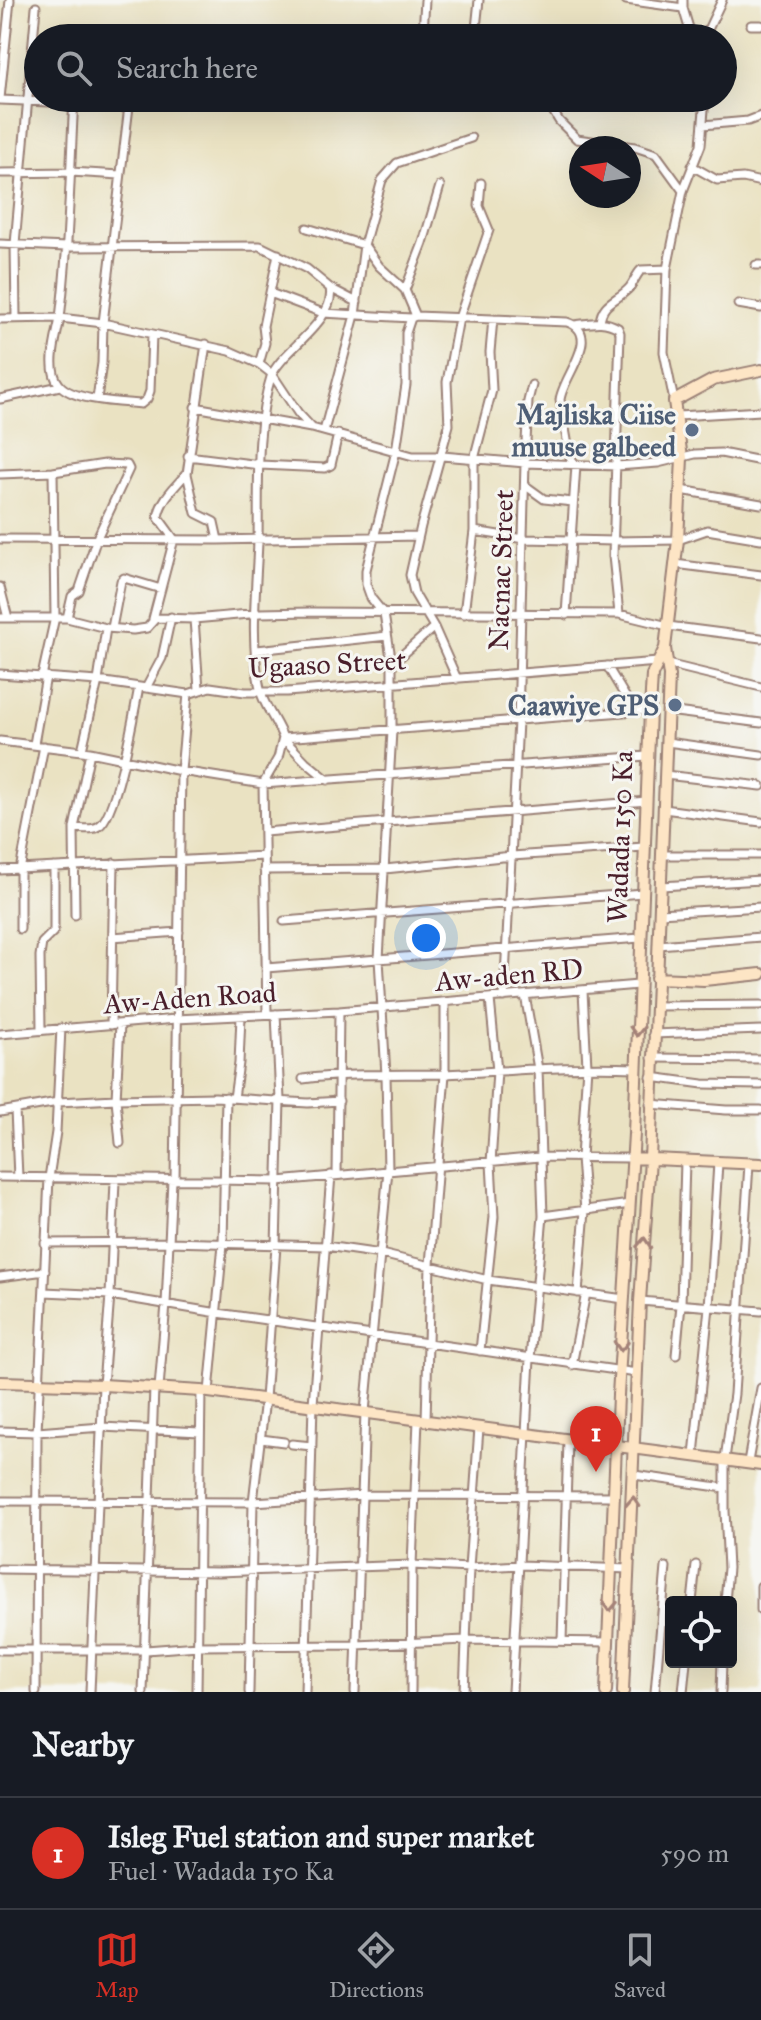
<!DOCTYPE html>
<meta charset="utf-8">
<style>
body{margin:0;font-family:"IM FELL Great Primer",serif;background:#20242c;color:#f1f3f6}
.controls{position:absolute;right:24px;bottom:24px;display:grid;overflow:hidden;border-radius:8px;box-shadow:0 8px 32px #0002}
.controls button{width:72px;height:72px;display:grid;place-items:center;padding:0;border:0;border-bottom:2px solid #363941;background:#171b24;color:#f1f3f6;font:40px sans-serif}
.compass{position:absolute;left:569px;top:136px;width:72px;height:72px;border-radius:50%;background:#171b24;box-shadow:0 8px 32px #0002;rotate:282deg}
.you{position:absolute;left:426px;top:938px;width:28px;height:28px;margin:-20px;border:6px solid #fff;border-radius:50%;background:#1a73e8;box-shadow:0 0 0 12px #1a73e833}
.badge{display:grid;place-items:center;width:52px;height:52px;border-radius:50%;background:#d93025;color:#fff;font-size:26px;font-weight:700}
.pin{position:absolute;translate:-50% -66px;filter:drop-shadow(0 2px 4px #0008)}
.pin::after{content:'';position:absolute;top:42px;width:28px;height:24px;background:inherit;clip-path:polygon(0 0,100% 0,50% 100%)}
.list{margin:0;padding:0;list-style:none}
h2{display:flex;justify-content:space-between;align-items:center;height:104px;margin:0;padding:0 32px;font-size:34px}
h2 small{font-size:26px;font-weight:400;color:#9ea1a6}
.list li{display:grid;grid-template-columns:52px 1fr auto;gap:24px;align-items:center;box-sizing:border-box;height:112px;padding:0 32px;border-top:2px solid #363941}
.list b{display:block;font-size:30px;white-space:nowrap}
.list p{margin:0;font-size:26px;white-space:nowrap;color:#9ea1a6}
.list em{font-size:26px;font-style:normal;color:#9ea1a6}
.icon{flex:none;width:44px;height:44px;fill:none;stroke:currentColor;stroke-width:2;stroke-linecap:round;stroke-linejoin:round}
.map{position:relative;flex:none;width:761px;height:1692px;overflow:hidden}
.search{position:absolute;background:#171b24;box-shadow:0 8px 32px #0002;left:24px;right:24px;top:24px;height:88px;display:flex;align-items:center;gap:20px;box-sizing:border-box;padding:0 28px;border-radius:44px;color:#9ea1a6;font-size:30px}
.sheet{height:216px;background:#171b24}
nav{display:flex;justify-content:space-around;align-items:center;box-sizing:border-box;height:112px;border-top:2px solid #363941;background:#171b24;font-size:22px;color:#9ea1a6}
nav a{display:grid;justify-items:center;gap:4px}
nav .on{color:#d93025}
.map>svg:first-child{display:block}
.lines{fill:none;stroke-linecap:round;stroke-linejoin:round}
.street-casing{stroke:#9a8076;stroke-width:11}
.secondary-casing{stroke:#9a8076;stroke-width:14}
.street{stroke:#fff;stroke-width:7}
.secondary{stroke:#fde5c5;stroke-width:10}
.oneway{stroke:#a48278}
.service-dot{fill:#5c6f8a;stroke:#f6f6f2;stroke-width:3}
.labels{text-anchor:middle;dominant-baseline:central;stroke-width:6;stroke-linejoin:round;paint-order:stroke}
.service-label{font-size:28px;font-weight:bold;fill:#4e5e75;stroke:#f6f6f2;text-anchor:end}
.street-label{font-size:28px;fill:#4a1f2b;stroke:#f6f6f2}
</style>
<div class="map">
<svg width="761" height="1692" viewBox="0 0 761 1692">
<rect width="100%" height="100%" fill="#f6f6f2"/>
<filter id="ink" filterUnits="userSpaceOnUse"><feTurbulence type="fractalNoise" baseFrequency=".0125" numOctaves="2"/><feDisplacementMap in="SourceGraphic" scale="16" xChannelSelector="R" yChannelSelector="G"/><feConvolveMatrix kernelMatrix="1 2 1 2 8 2 1 2 1" color-interpolation-filters="sRGB"/></filter>
<filter id="wash" filterUnits="userSpaceOnUse"><feTurbulence type="fractalNoise" baseFrequency=".006" numOctaves="4" result="noise"/><feDisplacementMap in="SourceGraphic" scale="32" xChannelSelector="R" yChannelSelector="G"/><feGaussianBlur stdDeviation="1.8" result="paint"/><feColorMatrix in="noise" values="0 0 0 0 0 0 0 0 0 0 0 0 0 0 0 0 0 1.4 0 .05"/><feComposite in="paint" operator="in"/></filter>
<g filter="url(#wash)">
<rect width="100%" height="100%" fill="#eae2c2"/>
</g>
<g filter="url(#ink)">
<g class="lines">
<g class="street-casing">
<path id="street" d="M626,0L683,8
M683,0V8L692,38
M751,25H761
M366,38L390,33H423L425,0
M475,38L479,0
M704,38L722,0
M74,98C70,171 69,245 60,318C57,336 46,368 59,384C72,401 121,402 141,404L147,399L150,391L152,334
M545,98L559,121L577,139L635,147L656,154L683,191
M0,99L10,0
M0,100L73,103L127,108
M703,125L748,121L761,116
M692,166L717,180L743,178L761,182
M0,173L71,172L120,175
M307,228L364,245L379,266L405,290L416,316
M0,244L66,247L260,246L307,269L330,288C337,321 280,351 271,377C255,426 259,490 258,542C256,590 250,641 260,689C262,703 278,723 283,738L278,758L263,784L267,1014
M756,265H761
M330,288L357,302
M405,290L423,243L440,186
M270,293L323,313L411,318
M738,304L761,308
M16,318L15,244L36,7
M0,319L60,318L103,323L230,351L259,364L272,374L298,413L312,428L413,456H442L525,463L617,466L658,463L695,454L721,453L761,461
M600,322C602,301 618,301 630,287C634,282 636,275 641,270L667,269
M575,325C591,323 604,319 618,328L620,333L613,556L619,614
M206,344L187,474L196,513L214,522L218,540
M259,364L265,343L263,326L278,254
M0,399L60,386
M97,399L102,363L103,323L130,98
M674,401L664,352L667,269L683,191L701,145L705,98
M195,407L311,428
M678,416L761,411
M324,431L355,315L364,245L382,180L397,163L471,138
M188,456L260,465L325,468L331,465L338,434
M0,474L53,472L105,464L127,465L129,469L97,538L79,591L72,596L67,618
M526,486L544,499L573,502
M681,490L761,504
M474,531L524,539L615,541L678,540L707,530L761,539
M0,539L218,540L418,536
M675,564L761,575
M0,587L8,618
M464,614L474,531V459L492,390L490,352L493,319
M0,618H67L106,628L133,630L147,628L156,618L194,619L260,613L311,612L619,614L668,626L761,638
M153,619L174,539L158,517C161,499 175,487 186,474
M194,619L199,689
M434,627L457,679
M112,628L121,581L124,578L161,589
M257,650L387,636
M392,664L434,627L414,593L410,575L421,526L449,425L447,382L459,318L489,230L479,206L481,183
M667,664L761,687
M607,666L634,711
M0,674L98,681L188,694L210,687L245,692H287L658,662
M42,676L55,617L53,472
M146,688L162,658L171,617
M668,711L761,723
M283,738L650,710
M283,738L306,762L328,780
M0,741L90,752L181,771L263,784L647,756
M667,742L761,755
M34,744L46,676
M82,750L98,681L106,628
M665,775L761,786
M664,809L761,822
M74,828C82,828 92,831 99,826C117,815 134,712 139,687
M264,832L647,801
M662,855H761
M0,870L264,856
M264,870L385,869L512,856L644,847
M661,886L761,880
M659,913L761,907
M75,915L74,828L90,752
M284,921L643,893
M20,929V870L44,746
M112,937L179,932
M658,945L761,937
M266,968L640,938
M504,997L518,721L525,463L528,401L532,385
M655,1006L761,1005
M120,1024L116,1099L120,1143
M111,1025L114,863
M41,1030L40,956L42,943L54,931V867
M0,1034L176,1019L339,1011L638,985
M653,1034L761,1030
M652,1058L761,1059
M651,1077L703,1084L761,1085
M303,1079C350,1073 397,1075 445,1074C509,1071 572,1065 636,1068
M234,1098L239,1063L241,1016
M650,1104L726,1110H761
M15,1110L18,1177
M0,1112L58,1102L116,1099L215,1097L308,1103L339,1101
M337,1174L339,1011
M0,1177L278,1181L540,1157L632,1158
M175,1180L181,771L188,694
M543,1216L630,1204
M45,1243L169,1242L326,1246L381,1254L488,1280L624,1299
M0,1277L45,1271
M44,1292L110,1295L218,1313L637,1373
M578,1293L585,1211L581,1158L587,1066L583,991
M640,1301L761,1311
M480,1351L494,1217L491,1163L497,1071L490,999
M676,1355L681,1305L685,1161
M572,1365L586,1293
M159,1388L166,1304L172,1180
M209,1392L223,1244L226,1097
M426,1421L430,1265L445,1074V1003
M0,1431L37,1432L102,1427L200,1432
M261,1439L284,1442
M292,1444L312,1446
M694,1455L709,1307L718,1163
M748,1462L761,1388
M634,1475L725,1488
M0,1501L253,1502L363,1495L614,1496
M0,1569L219,1572L412,1565L469,1568L520,1565L629,1569
M761,1586V1610
M692,1602L696,1565
M725,1602L728,1568L725,1511V1459L734,1394L749,1164
M562,1641L568,1440
M0,1650H146L198,1646L357,1645L465,1640L608,1642
M36,1692L37,1432L49,1178L56,1132L61,1028
M90,1692L103,1385L110,1295L115,1181
M143,1692L154,1388
M197,1692L201,1391
M249,1692L253,1502L265,1399L276,1246L280,1100L276,1014
M305,1692L313,1404L331,1175
M355,1692L365,1412L388,1170L386,1075L379,959L392,731V664L384,614L371,598L366,584V570L396,451L406,385V333L411,318L416,316L567,322C604,334 562,377 560,400L570,457L576,465L566,615
M411,1692L412,1565L418,1420
M464,1692L469,1568L479,1428
M512,1692L530,1359L543,1216L538,1069L525,995
M655,1692L666,1567
M683,1692L686,1662
M721,1692L722,1662"/>
</g>
<g class="secondary-casing">
<path id="secondary" d="M656,978L704,980L761,974
M632,1158L761,1164
M0,1382L103,1385L201,1391L761,1465
M606,1692L618,1395L634,1134L650,710L652,675L665,648
M623,1692L640,1301L650,1160L669,676L665,648L678,540L682,458L674,401L713,380L761,370"/>
</g>
<use href="#street" class="street"/>
<use href="#secondary" class="secondary"/>
</g>
<defs><path id="oneway-chevron" d="M-2-3.5L2.5 0L-2 3.5" fill="none" stroke-width="1.6" stroke-linecap="round" stroke-linejoin="round" transform="scale(2)"/></defs>
<g class="oneway">
<use href="#oneway-chevron" transform="translate(637 1031) rotate(91)"/>
<use href="#oneway-chevron" transform="translate(644 1243) rotate(-86)"/>
<use href="#oneway-chevron" transform="translate(621 1346) rotate(93)"/>
<use href="#oneway-chevron" transform="translate(633 1502) rotate(-87)"/>
<use href="#oneway-chevron" transform="translate(610 1606) rotate(93)"/>
</g>
</g>
<g class="service-dot">
<circle cx="692" cy="430" r="8"/>
<circle cx="675" cy="705" r="8"/>
</g>
<g class="labels">
<g class="service-label">
<text x="676" y="414">Majliska Ciise<tspan x="676" dy="32">muuse galbeed</tspan></text>
<text x="659" y="705">Caawiye GPS</text>
</g>
<g class="street-label">
<text transform="translate(501 570) rotate(-88)">Nacnac Street</text>
<text transform="translate(327 664) rotate(-3)">Ugaaso Street</text>
<text transform="translate(620 837) rotate(-88)">Wadada 150 Ka</text>
<text transform="translate(509 975) rotate(-5)">Aw-aden RD</text>
<text transform="translate(190 998) rotate(-4)">Aw-Aden Road</text>
</g>
</g>
</svg>
<div class="controls">
<button><svg class="icon" aria-label="locate" viewBox="0 0 24 24"><circle cx="12" cy="12" r="6"/><path d="M12 2v4M12 18v4M2 12h4M18 12h4"/></svg></button>
</div>
<svg class="compass" viewBox="-18 -18 36 36"><path d="M0-13l5 13h-10z" fill="#e53935"/><path d="M0 13l5-13h-10z" fill="#9ea1a6"/></svg>
<div class="you"></div>
<div class="pin badge" style="left:596px;top:1472px">1</div>
<div class="search"><svg class="icon" aria-label="search" viewBox="0 0 24 24"><circle cx="10" cy="10" r="6"/><path d="M15 15l6 6"/></svg>Search here</div>
</div>
<section class="sheet">
<h2>Nearby<small></small></h2>
<ul class="list">
<li><span class="badge">1</span><div><b>Isleg Fuel station and super market</b><p>Fuel · Wadada 150 Ka</p></div><em>590 m</em></li>
</ul>
</section>
<nav>
<a class="on"><svg class="icon" aria-label="map" viewBox="0 0 24 24"><path d="M3 6l6-2 6 2 6-2v14l-6 2-6-2-6 2zM9 4v14M15 6v14"/></svg>Map</a>
<a><svg class="icon" aria-label="directions" viewBox="0 0 24 24"><path d="M12 3l9 9-9 9-9-9zM9 14v-3h6M13 9l2 2-2 2"/></svg>Directions</a>
<a><svg class="icon" aria-label="saved" viewBox="0 0 24 24"><path d="M7 4h10v16l-5-4-5 4z"/></svg>Saved</a>
</nav>
